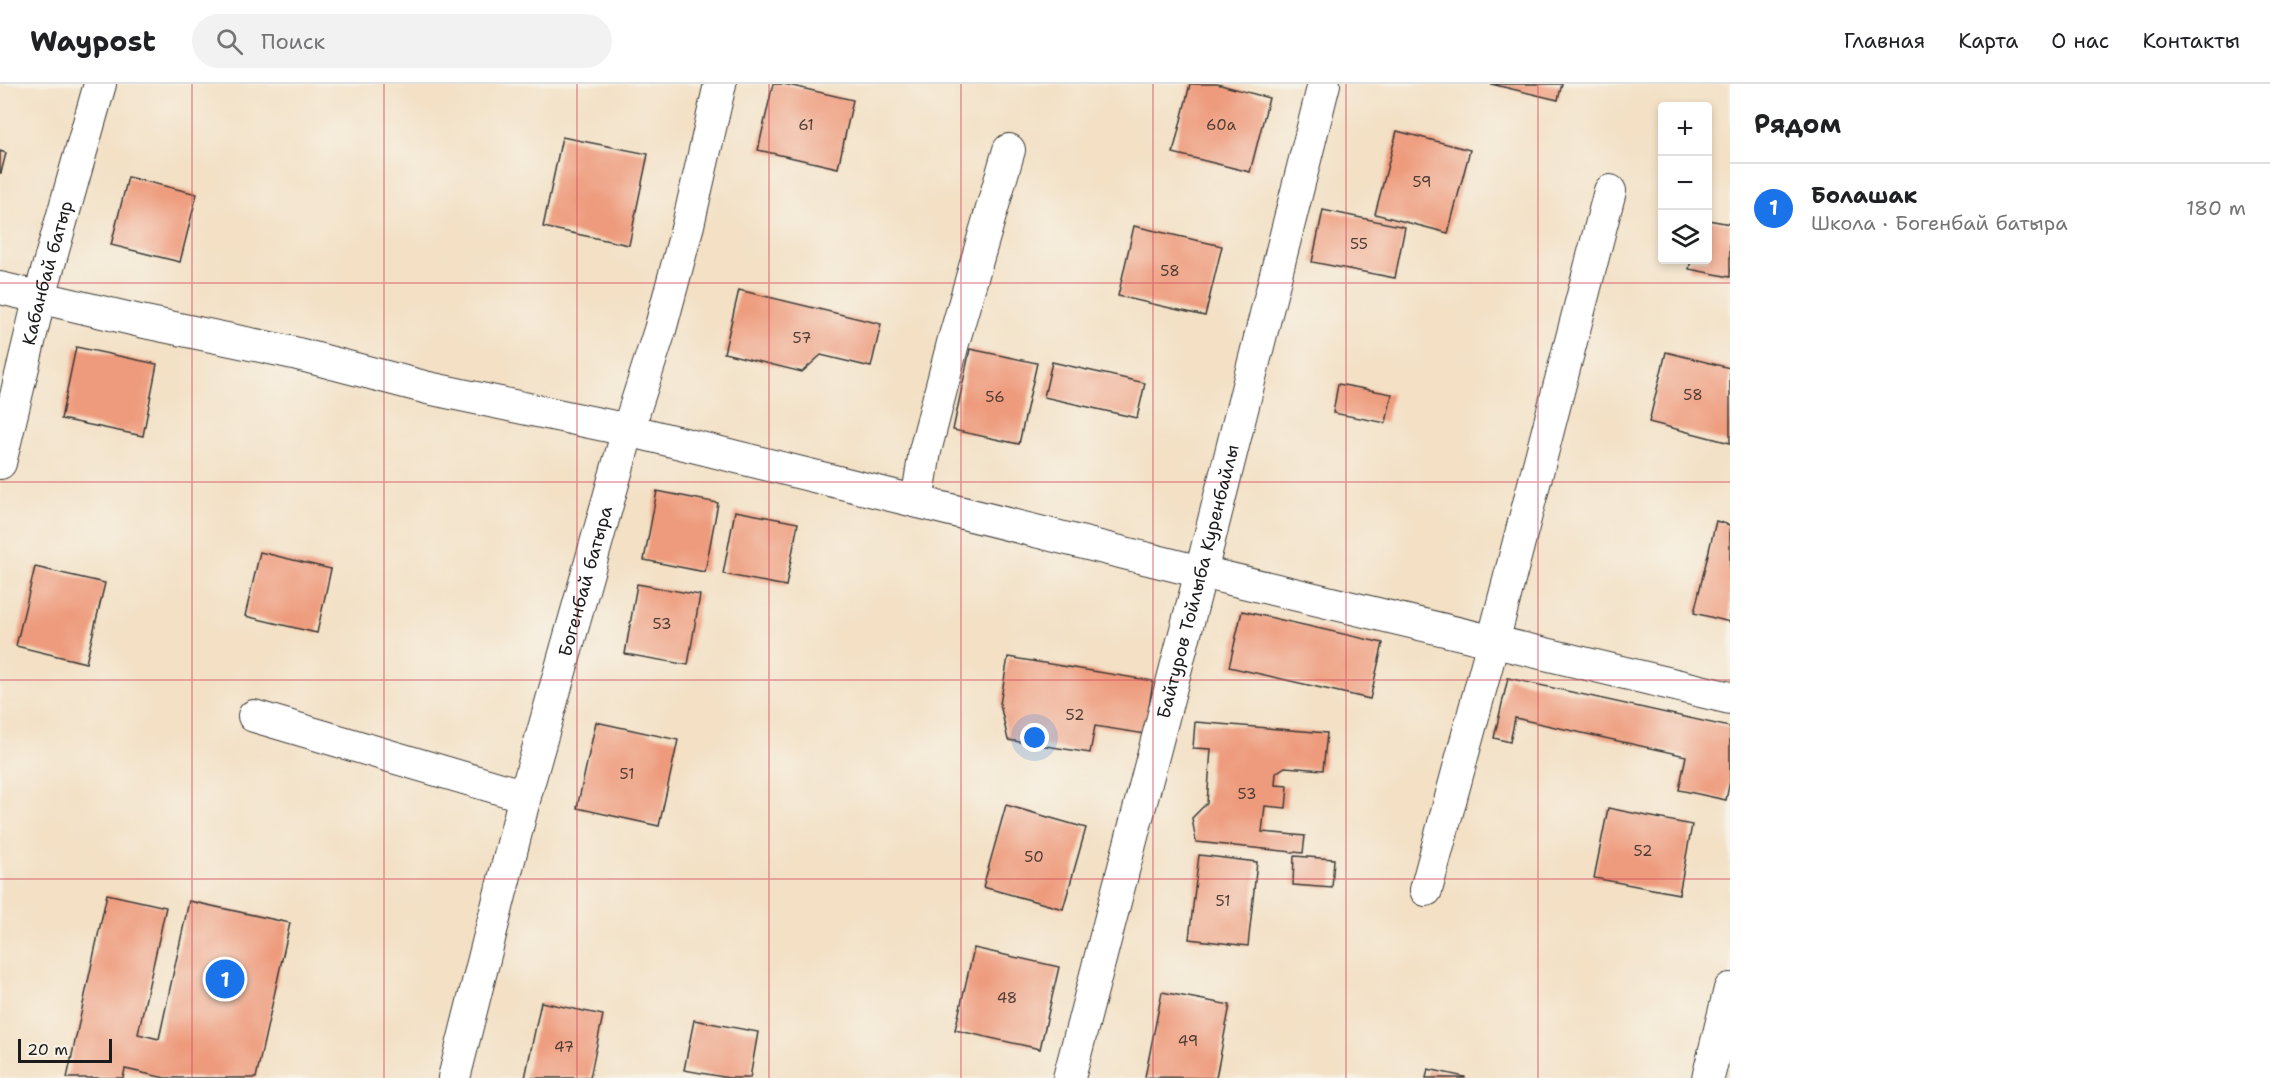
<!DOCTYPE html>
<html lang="ru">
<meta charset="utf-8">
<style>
body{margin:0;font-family:"Shantell Sans",sans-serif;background:#f2f2f2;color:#202124}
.controls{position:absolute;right:18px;top:18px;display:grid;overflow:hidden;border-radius:6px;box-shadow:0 3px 9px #0003}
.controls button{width:54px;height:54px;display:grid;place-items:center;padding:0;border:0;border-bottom:2px solid #e0e0e0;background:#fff;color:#202124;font:30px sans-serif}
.scale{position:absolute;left:18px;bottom:15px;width:94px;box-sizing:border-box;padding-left:6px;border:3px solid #1c1c1c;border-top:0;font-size:16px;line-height:21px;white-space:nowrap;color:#1c1c1c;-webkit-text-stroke:4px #f7f3e8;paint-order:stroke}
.you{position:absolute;left:1035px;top:654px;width:21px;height:21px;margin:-15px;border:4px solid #fff;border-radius:50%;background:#1a73e8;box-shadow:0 0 0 9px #1a73e833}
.badge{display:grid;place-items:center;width:39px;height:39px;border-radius:50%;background:#1a73e8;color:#fff;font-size:20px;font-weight:700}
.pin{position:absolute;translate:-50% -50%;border:3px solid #fff;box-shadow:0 2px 6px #0006}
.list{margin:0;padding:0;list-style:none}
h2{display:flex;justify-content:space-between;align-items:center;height:78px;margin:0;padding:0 24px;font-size:26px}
h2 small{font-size:20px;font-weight:400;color:#757577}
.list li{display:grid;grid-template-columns:39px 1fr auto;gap:18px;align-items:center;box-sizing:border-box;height:90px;padding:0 24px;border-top:2px solid #e0e0e0}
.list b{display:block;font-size:22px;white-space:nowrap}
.list p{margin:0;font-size:20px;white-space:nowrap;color:#757577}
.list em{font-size:20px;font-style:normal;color:#757577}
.icon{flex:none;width:33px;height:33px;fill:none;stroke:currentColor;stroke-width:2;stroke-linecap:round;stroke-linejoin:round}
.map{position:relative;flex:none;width:1730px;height:994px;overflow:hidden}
header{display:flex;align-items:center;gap:36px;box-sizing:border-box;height:84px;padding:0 30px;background:#fff;border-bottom:2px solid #e0e0e0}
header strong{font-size:28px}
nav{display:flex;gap:33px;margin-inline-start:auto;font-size:21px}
.search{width:420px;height:54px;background:#f2f2f2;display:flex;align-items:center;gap:15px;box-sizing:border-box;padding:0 21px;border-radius:33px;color:#757577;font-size:22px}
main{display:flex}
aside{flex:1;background:#fff}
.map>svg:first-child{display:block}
.building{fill:#ee9b7d}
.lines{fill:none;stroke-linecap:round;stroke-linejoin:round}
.minor-casing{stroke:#3c3935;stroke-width:34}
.minor{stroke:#fff;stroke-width:32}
.grid{fill:none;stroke:#d1495b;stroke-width:1.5;stroke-opacity:0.55}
.labels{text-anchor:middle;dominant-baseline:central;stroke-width:4.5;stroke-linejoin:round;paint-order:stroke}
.number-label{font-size:15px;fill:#503c34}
.street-label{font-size:18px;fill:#1c1c1c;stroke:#f7f3e8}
</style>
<header>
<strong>Waypost</strong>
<div class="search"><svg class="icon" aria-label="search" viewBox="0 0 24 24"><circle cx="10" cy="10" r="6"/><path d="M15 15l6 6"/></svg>Поиск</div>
<nav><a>Главная</a><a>Карта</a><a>О нас</a><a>Контакты</a></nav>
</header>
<main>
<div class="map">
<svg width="1730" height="994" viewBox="0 0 1730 994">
<rect width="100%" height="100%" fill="#f7f3e8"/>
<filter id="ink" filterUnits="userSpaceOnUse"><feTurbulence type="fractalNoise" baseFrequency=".0167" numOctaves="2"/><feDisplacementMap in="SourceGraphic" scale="12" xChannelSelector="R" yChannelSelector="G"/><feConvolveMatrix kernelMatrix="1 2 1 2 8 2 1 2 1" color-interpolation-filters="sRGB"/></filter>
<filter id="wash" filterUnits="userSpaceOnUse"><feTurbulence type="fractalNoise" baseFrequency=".008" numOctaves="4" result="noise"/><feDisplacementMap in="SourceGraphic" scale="24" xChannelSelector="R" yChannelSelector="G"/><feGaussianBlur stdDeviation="1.35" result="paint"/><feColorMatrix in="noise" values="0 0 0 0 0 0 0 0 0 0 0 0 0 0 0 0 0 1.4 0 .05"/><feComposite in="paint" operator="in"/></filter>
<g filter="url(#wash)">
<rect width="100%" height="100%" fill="#f3e0c5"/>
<g id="blocks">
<path class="building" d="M773,0H784L853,16L838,84L758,66Z
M1190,0H1217L1269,14L1250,88L1173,69Z
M1491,0H1562L1558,16Z
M1397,47L1470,66L1448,149L1375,130Z
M562,53L648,70L629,161L543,143Z
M0,67L6,69L1,89H0Z
M128,93L197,110L180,178L111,161Z
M1323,126L1405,143L1395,194L1312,178Z
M1708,136L1730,140V193L1689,185L1691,176H1708Z
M1134,142L1222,162L1205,232L1118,212Z
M739,206L881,240L871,283L821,271L802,288L724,269Z
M76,263L157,280L143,352L61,335Z
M970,265L1037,279L1019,360L953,346Z
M1666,268L1730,284V359L1649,338Z
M1052,278L1145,299L1137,334L1044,313Z
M1338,300L1392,310L1386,339L1333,329Z
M657,407L718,419L705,488L644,476Z
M735,427L798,439L786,502L723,490Z
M1716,437L1730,441V538L1694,529Z
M260,468L331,485L317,549L245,532Z
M35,483L105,499L86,579L16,562Z
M637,500L700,511L688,581L625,570Z
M1242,527L1383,559L1370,615L1229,583Z
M1008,573L1153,597L1145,650L1095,642L1090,669L1008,656L1000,620Z
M1508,594L1730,643V697L1726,716L1679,706L1686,672L1515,634L1510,658L1494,654Z
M596,638L678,656L659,742L577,724Z
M1195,638L1327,649L1323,686L1285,683L1276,689L1275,701L1288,702L1286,724L1265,722L1262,748L1305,752L1303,769L1196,758L1192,734L1207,719L1211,665L1193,664Z
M1006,721L1086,744L1063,825L983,803Z
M1608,724L1692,741L1679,810L1594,794Z
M1199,771L1257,778L1248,862L1189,855Z
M1294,772L1334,775L1332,804L1293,801Z
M107,810L166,823L138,950L159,955L189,817L290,839L256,994H165L125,985L123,994H67Z
M974,864L1059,883L1040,965L955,946Z
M1162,908L1230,921L1216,994L1145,993Z
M541,918L603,931L590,994H525Z
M694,936L758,948L750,994H729L684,986Z
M1428,985L1465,993V994H1426Z"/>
</g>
</g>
<g filter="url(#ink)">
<use href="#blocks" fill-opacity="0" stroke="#3c3935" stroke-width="1.5"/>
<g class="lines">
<g class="minor-casing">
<g id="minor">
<path d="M0,204L140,237L294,269L428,304L628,346L1201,488L1730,614"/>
<path id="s1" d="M0,379L40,212L100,0"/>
<path d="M917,418L925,367L953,259L1009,66"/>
<path d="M254,632L525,712"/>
<path d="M1426,806L1493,558L1610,107"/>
<path id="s2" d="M454,994L525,712L628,346L660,246L688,141L720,0"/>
<path id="s3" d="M1069,994L1201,488L1324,0"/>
<path d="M1708,994L1730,905"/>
</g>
</g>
<use href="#minor" class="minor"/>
</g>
</g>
<path class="grid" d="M192,0V994M384,0V994M577,0V994M769,0V994M961,0V994M1153,0V994M1346,0V994M1538,0V994M0,199H1730M0,398H1730M0,596H1730M0,795H1730"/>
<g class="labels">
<g class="number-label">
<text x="806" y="41">61</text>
<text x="1221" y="41">60а</text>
<text x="1422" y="98">59</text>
<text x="1359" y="160">55</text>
<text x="1170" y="187">58</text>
<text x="802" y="254">57</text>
<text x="1693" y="311">58</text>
<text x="995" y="313">56</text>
<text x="662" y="540">53</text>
<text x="1075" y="631">52</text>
<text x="627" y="690">51</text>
<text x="1247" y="710">53</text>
<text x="1643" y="767">52</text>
<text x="1034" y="773">50</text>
<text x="1223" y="817">51</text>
<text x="1007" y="914">48</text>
<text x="1188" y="957">49</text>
<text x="564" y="963">47</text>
</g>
<g class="street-label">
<text stroke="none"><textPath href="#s1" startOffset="196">Кабанбай батыр</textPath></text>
<text stroke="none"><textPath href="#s2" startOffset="514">Богенбай батыра</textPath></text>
<text stroke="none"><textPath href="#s3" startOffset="513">Байтуров Тойлыба Куренбайлы</textPath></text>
</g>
</g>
</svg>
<div class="controls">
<button>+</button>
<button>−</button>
<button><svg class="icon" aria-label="layers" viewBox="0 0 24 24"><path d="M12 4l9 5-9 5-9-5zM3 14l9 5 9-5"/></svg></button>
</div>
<div class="scale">20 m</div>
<div class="you"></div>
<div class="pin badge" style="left:225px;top:895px">1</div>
</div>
<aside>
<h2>Рядом<small></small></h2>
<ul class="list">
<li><span class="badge">1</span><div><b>Болашак</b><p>Школа · Богенбай батыра</p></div><em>180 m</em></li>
</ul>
</aside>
</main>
